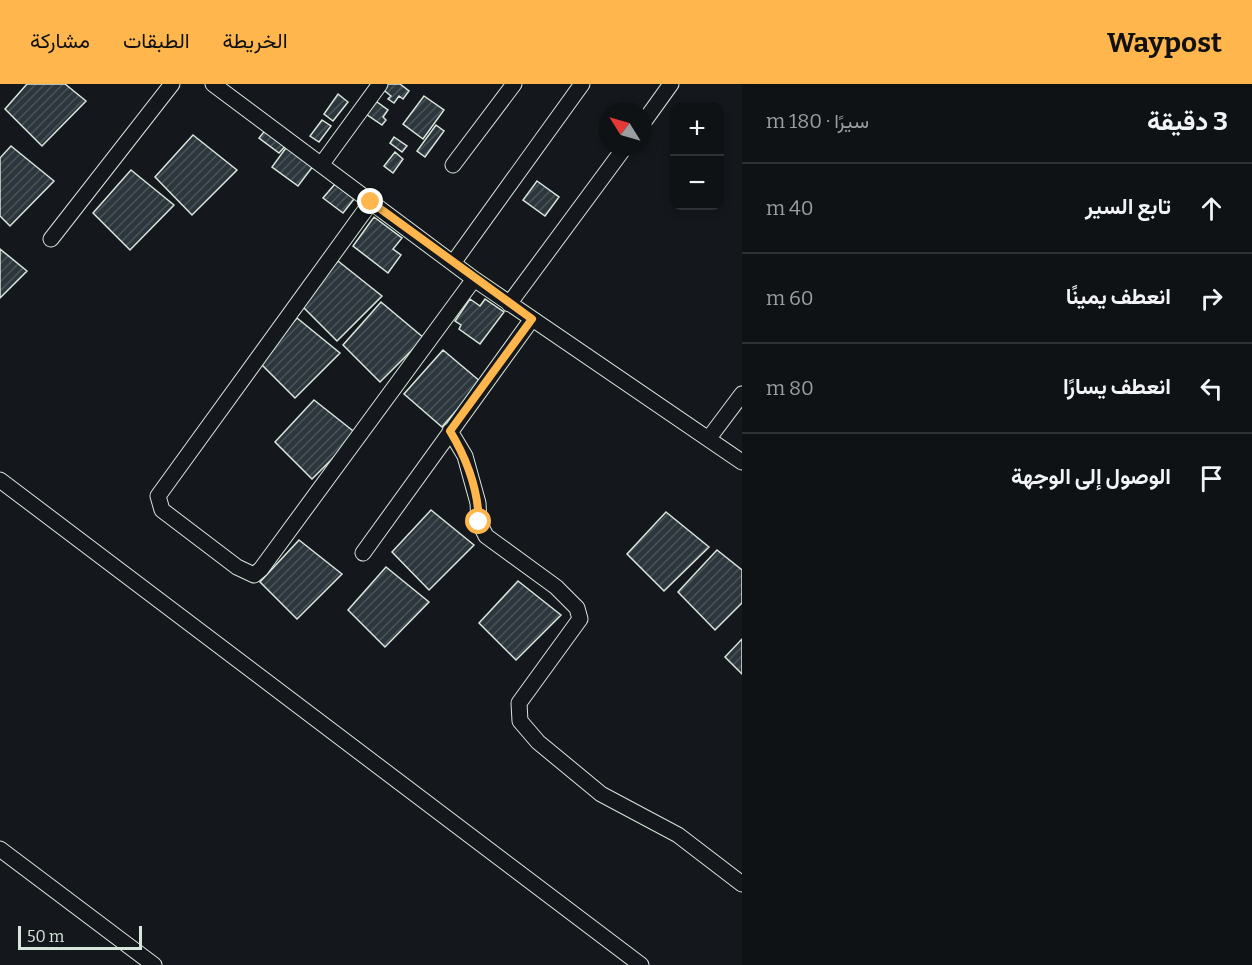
<!DOCTYPE html>
<html lang="ar">
<meta charset="utf-8">
<style>
body{margin:0;font-family:Bitter,Vazirmatn,serif;background:#1d2022;color:#f1f3f6;direction:rtl}
.controls{position:absolute;right:18px;top:18px;display:grid;overflow:hidden;border-radius:12px;box-shadow:0 3px 9px #0003}
.controls button{width:54px;height:54px;display:grid;place-items:center;padding:0;border:0;border-bottom:2px solid #2f3234;background:#0f1215;color:#f1f3f6;font:30px sans-serif}
.compass{position:absolute;left:598px;top:18px;width:54px;height:54px;border-radius:50%;background:#0f1215;box-shadow:0 3px 9px #0003;rotate:307deg}
.scale{position:absolute;left:18px;bottom:15px;width:124px;box-sizing:border-box;padding-left:6px;border:3px solid #d8e6dc;border-top:0;font-size:16px;line-height:21px;white-space:nowrap;color:#d8e6dc;-webkit-text-stroke:4px #14181c;paint-order:stroke}
.stop{position:absolute;width:18px;height:18px;margin:-14px;border:4px solid #ffb74d;border-radius:50%;background:#fff}
.stop.end{background:#ffb74d;border-color:#fff;box-shadow:0 2px 6px #0008}
.list{margin:0;padding:0;list-style:none}
h2{display:flex;justify-content:space-between;align-items:center;height:78px;margin:0;padding:0 24px;font-size:26px}
h2 small{font-size:20px;font-weight:400;color:#9b9ea0}
.list li{display:grid;grid-template-columns:39px 1fr auto;gap:18px;align-items:center;box-sizing:border-box;height:90px;padding:0 24px;border-top:2px solid #2f3234}
.list b{display:block;font-size:22px;white-space:nowrap}
.list em{font-size:20px;font-style:normal;color:#9b9ea0}
.icon{flex:none;width:33px;height:33px;fill:none;stroke:currentColor;stroke-width:2;stroke-linecap:round;stroke-linejoin:round}
.map{position:relative;flex:none;width:742px;height:881px;overflow:hidden;direction:ltr}
header{display:flex;align-items:center;gap:36px;box-sizing:border-box;height:84px;padding:0 30px;background:#ffb74d;color:#111}
header strong{font-size:28px}
nav{display:flex;gap:33px;margin-inline-start:auto;font-size:21px}
main{display:flex}
aside{flex:1;background:#0f1215}
.map>svg:first-child{display:block}
.building{fill:url(#building-hatch);stroke:#d8e6dc;stroke-width:1.5}
.lines{fill:none;stroke-linecap:round;stroke-linejoin:round}
.minor-casing{stroke:#d8e6dc;stroke-width:17}
.minor{stroke:#14181c;stroke-width:15}
.route{stroke:#ffb74d;stroke-width:8}
</style>
<header>
<strong>Waypost</strong>
<nav><a>الخريطة</a><a>الطبقات</a><a>مشاركة</a></nav>
</header>
<main>
<aside>
<h2>3 دقيقة<small>سيرًا · 180 m</small></h2>
<ul class="list">
<li><svg class="icon" aria-label="ahead" viewBox="0 0 24 24"><path d="M12 20V5M6 11l6-6 6 6"/></svg><div><b>تابع السير</b></div><em>40 m</em></li>
<li><svg class="icon" aria-label="right" viewBox="0 0 24 24"><path d="M7 20v-9h11M14 6l5 5-5 5"/></svg><div><b>انعطف يمينًا</b></div><em>60 m</em></li>
<li><svg class="icon" aria-label="left" viewBox="0 0 24 24"><path d="M17 20v-9H6M10 6l-5 5 5 5"/></svg><div><b>انعطف يسارًا</b></div><em>80 m</em></li>
<li><svg class="icon" aria-label="arrive" viewBox="0 0 24 24"><path d="M6 21V4h12l-3 4 3 4H6"/></svg><div><b>الوصول إلى الوجهة</b></div></li>
</ul>
</aside>
<div class="map">
<svg width="742" height="881" viewBox="0 0 742 881">
<defs>
<pattern id="building-hatch" width="6" height="6" patternUnits="userSpaceOnUse" patternTransform="scale(1.5)"><rect width="6" height="6" fill="#2c363c"/><path d="M-1 1l2-2M0 6l6-6M5 7l2-2" fill="none" stroke="#4a5358"/></pattern>
</defs>
<rect width="100%" height="100%" fill="#14181c"/>
<path class="building" d="M27,0H65L86,17L42,62L5,25Z
M382,0H400L409,7L403,15L399,12L394,19L388,15L391,12L380,3Z
M338,10L348,18L333,37L324,30Z
M424,12L444,26L423,55L403,40Z
M373,15L388,26L383,33L386,36L382,41L363,28Z
M322,36L331,42L319,58L310,52Z
M436,41L444,47L425,73L417,67Z
M267,44L287,60L279,69L259,54Z
M193,51L237,86L192,131L155,93Z
M394,53L407,62L402,68L390,59Z
M288,61L314,81L298,102L272,83Z
M11,62L54,97L10,142L0,132V74Z
M395,68L403,75L393,89L384,82Z
M131,86L174,121L130,166L93,129Z
M537,97L559,113L545,132L523,116Z
M335,100L354,115L343,129L323,114Z
M374,133L402,154L393,165L401,171L388,189L353,162Z
M0,165L27,187L0,214Z
M338,177L382,212L337,257L300,220Z
M470,215L480,222L485,215L504,228L480,260L459,245L461,241L455,237Z
M381,218L424,254L380,298L343,261Z
M297,234L340,269L295,314L258,277Z
M443,266L481,298L442,343L404,310Z
M314,316L357,350L312,395L275,358Z
M431,426L474,461L429,506L392,468Z
M666,428L709,463L664,507L627,470Z
M299,456L342,490L297,535L260,498Z
M717,466L742,486V519L715,546L678,508Z
M386,483L429,518L385,563L348,526Z
M518,497L561,531L516,576L479,539Z
M742,555V590L725,573Z"/>
<g class="lines">
<g class="minor-casing">
<path id="minor" d="M213,0L474,195L742,378
M643,39L671,0
M321,81L380,0
M453,81L514,0
M371,118L158,412L162,426L237,483L254,491L261,485L474,195
M51,155L172,0
M453,179L582,0
M509,220L625,63
M450,347L465,372L478,419L479,438L486,452L556,503L577,524L580,535L519,619L520,637L538,658L601,710L678,751L742,800
M709,354L742,310
M0,396L641,881
M363,469L532,235
M0,765L154,881"/>
</g>
<use href="#minor" class="minor"/>
</g>
<g class="lines">
<path class="route" d="M371,118L532,235L450,347C467,375 478,405 479,438"/>
</g>
</svg>
<div class="controls">
<button>+</button>
<button>−</button>
</div>
<svg class="compass" viewBox="-18 -18 36 36"><path d="M0-13l5 13h-10z" fill="#e53935"/><path d="M0 13l5-13h-10z" fill="#9b9ea0"/></svg>
<div class="scale">50 m</div>
<div class="stop" style="left:479px;top:438px"></div>
<div class="stop end" style="left:371px;top:118px"></div>
</div>
</main>
